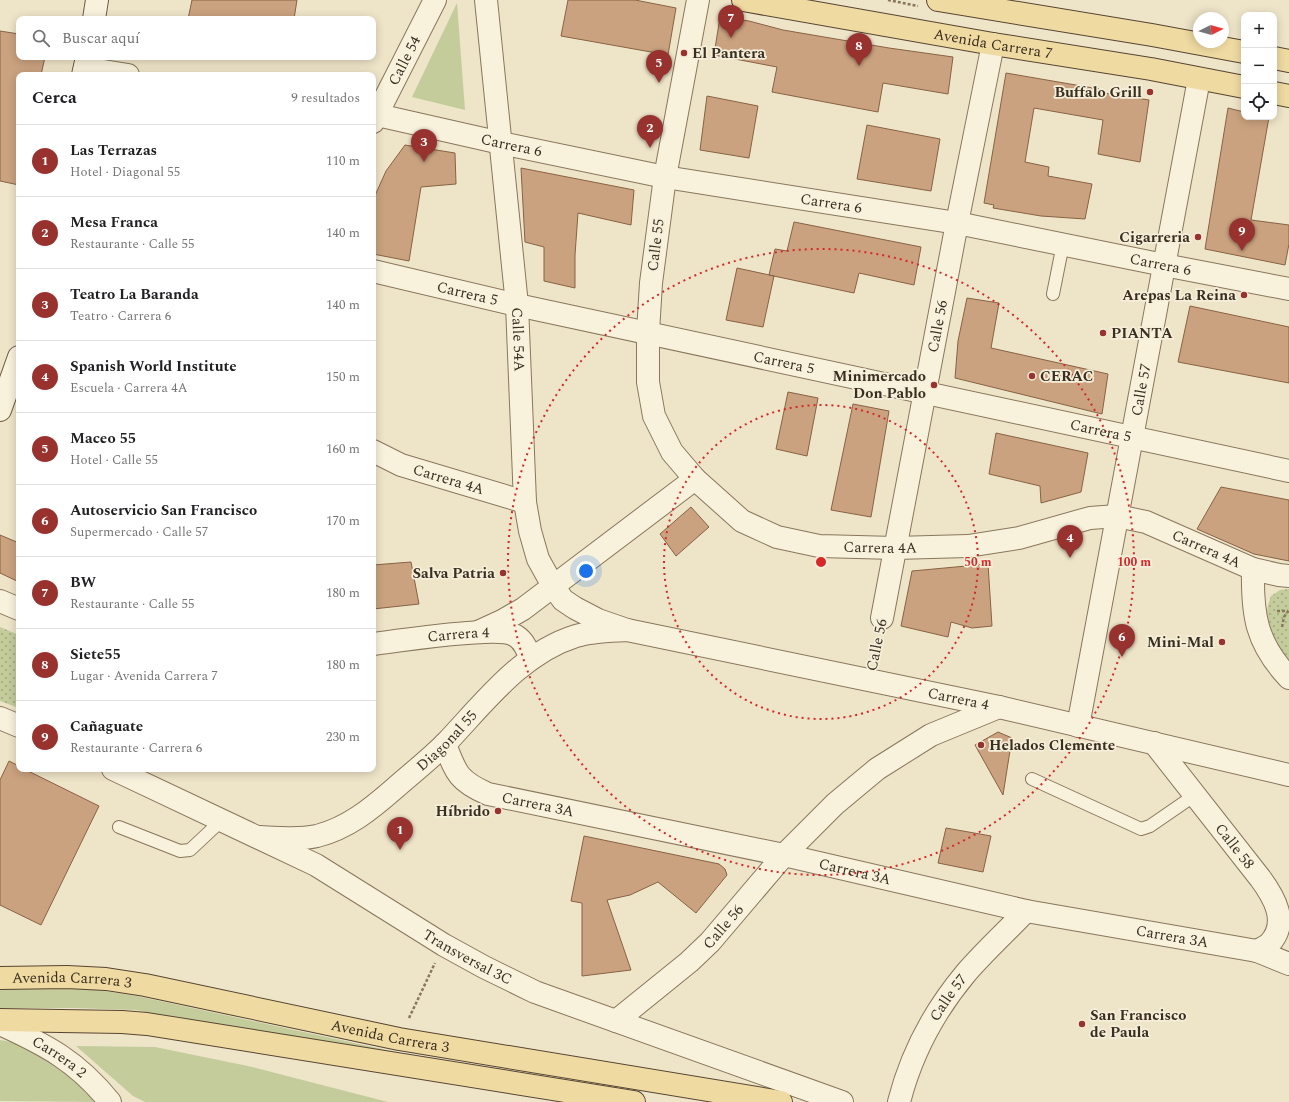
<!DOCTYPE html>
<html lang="es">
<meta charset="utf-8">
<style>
body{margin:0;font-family:Spectral,serif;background:#f2f2f2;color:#202124}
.controls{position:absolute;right:12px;top:12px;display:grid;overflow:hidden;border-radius:8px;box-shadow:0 2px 10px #0003}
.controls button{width:36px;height:36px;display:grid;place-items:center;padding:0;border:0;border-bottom:1px solid #e0e0e0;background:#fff;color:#202124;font:20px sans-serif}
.compass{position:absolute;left:1193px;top:12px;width:36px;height:36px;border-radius:50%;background:#fff;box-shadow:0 2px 10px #0003;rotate:85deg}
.you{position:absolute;left:586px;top:571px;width:14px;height:14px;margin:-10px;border:3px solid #fff;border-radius:50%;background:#1a73e8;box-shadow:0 0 0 6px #1a73e833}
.badge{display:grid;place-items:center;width:26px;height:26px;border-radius:50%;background:#97322f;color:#fff;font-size:13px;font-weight:700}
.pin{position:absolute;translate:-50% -33px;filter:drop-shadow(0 1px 2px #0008)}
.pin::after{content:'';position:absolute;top:21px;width:14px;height:12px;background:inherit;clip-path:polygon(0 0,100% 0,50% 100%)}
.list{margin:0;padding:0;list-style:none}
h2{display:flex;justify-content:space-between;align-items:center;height:52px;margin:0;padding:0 16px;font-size:17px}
h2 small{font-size:13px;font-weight:400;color:#757577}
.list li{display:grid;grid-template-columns:26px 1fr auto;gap:12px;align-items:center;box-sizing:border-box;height:72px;padding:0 16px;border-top:1px solid #e0e0e0}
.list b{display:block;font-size:15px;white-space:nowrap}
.list p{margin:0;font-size:13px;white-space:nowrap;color:#757577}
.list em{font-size:13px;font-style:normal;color:#757577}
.icon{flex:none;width:22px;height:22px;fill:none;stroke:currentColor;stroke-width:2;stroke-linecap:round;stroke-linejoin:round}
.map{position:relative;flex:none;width:1289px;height:1102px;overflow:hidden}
.search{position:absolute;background:#fff;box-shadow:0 2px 10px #0003;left:16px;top:16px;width:360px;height:44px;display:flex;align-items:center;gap:10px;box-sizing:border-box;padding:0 14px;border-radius:8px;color:#757577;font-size:15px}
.panel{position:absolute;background:#fff;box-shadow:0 2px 10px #0003;left:16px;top:72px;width:360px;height:700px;border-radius:8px}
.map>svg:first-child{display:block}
.grass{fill:#c4cc9c}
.park{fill:url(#park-dots)}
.building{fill:#caa27f;stroke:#886244}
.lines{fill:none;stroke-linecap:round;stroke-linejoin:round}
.service-casing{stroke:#89775d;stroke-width:14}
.minor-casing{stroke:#89775d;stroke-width:24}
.tertiary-casing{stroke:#89775d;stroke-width:24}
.secondary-casing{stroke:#6b5841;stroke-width:24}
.primary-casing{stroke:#574531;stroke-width:24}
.path{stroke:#89775d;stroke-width:2.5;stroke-dasharray:3 2;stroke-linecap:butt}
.service{stroke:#f8f1dc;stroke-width:12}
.minor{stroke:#f8f1dc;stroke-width:22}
.tertiary{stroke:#f8f1dc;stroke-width:22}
.secondary{stroke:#f8f1dc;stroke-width:22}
.primary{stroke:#efdaa2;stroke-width:22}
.ring{fill:none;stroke:#d62828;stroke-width:2;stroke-dasharray:2 4}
.poi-dot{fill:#97322f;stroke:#f5eed8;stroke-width:1.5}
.labels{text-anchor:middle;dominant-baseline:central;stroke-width:3.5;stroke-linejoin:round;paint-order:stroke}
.street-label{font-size:15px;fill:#3a2e21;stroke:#f5eed8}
.poi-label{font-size:15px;font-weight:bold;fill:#3a2e21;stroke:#f5eed8;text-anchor:end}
.centre{fill:#d62828;stroke:#f5eed8;stroke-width:2}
.ring-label{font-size:12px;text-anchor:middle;font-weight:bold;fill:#d62828;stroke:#f5eed8;stroke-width:3.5;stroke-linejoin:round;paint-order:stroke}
</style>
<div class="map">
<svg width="1289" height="1102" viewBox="0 0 1289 1102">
<defs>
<pattern id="park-dots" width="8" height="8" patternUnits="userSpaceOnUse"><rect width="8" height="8" fill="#c4cc9c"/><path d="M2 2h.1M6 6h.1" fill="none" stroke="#a0a67f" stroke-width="1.8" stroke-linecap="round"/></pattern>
</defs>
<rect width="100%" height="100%" fill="#eee4c8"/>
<path class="grass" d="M457,3L465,110L412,97Z
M56,987L92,989L137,996L410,1055L406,1062L136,1010L73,1008H0V989Z
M0,1040L17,1043L50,1057L100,1102L0,1101Z
M76,1046L155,1047L248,1066L388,1102H145L133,1096Z"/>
<path class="park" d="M1289,589V667L1277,652L1268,623L1267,612L1268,605L1271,596L1280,590Z
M0,627L19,635V708L0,701Z"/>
<path class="building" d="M192,0H297L294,19H188Z
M568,0H635L676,8L668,55L561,36Z
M720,17L749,21L783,30L889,48L953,57L948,94L883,83L878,112L772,92L777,67L714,55Z
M0,31L19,34V57H45L41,75H19V185L0,181Z
M1006,73L1099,89L1098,92L1149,100L1140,162L1098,154L1103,120L1034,108L1025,162L1049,167L1048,176L1092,184L1085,219L1041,216L993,208L994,205L984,203Z
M707,96L758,106L749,158L700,150Z
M1228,108L1244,112V117H1269L1251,220L1289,225V244L1285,265L1205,249Z
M867,125L940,139L931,191L857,179Z
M405,145L455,153L456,184L421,187L409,261L373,254V200L386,171Z
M521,168L634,190L631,225L578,213L575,255V288L544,281V247L525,242Z
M794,222L921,247L914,285L859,273L854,293L769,275L775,249L787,251Z
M737,268L774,276L763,327L726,320Z
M967,298L999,303L991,348L1108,374L1102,414L955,378L958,341Z
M1190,306L1289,327V383L1178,362Z
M788,392L818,398L807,456L776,449Z
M853,404L889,411L871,517L831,510Z
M996,433L1088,453L1081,492L1041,503L1040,486L989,474Z
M1221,487L1289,500V561L1254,554L1197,529Z
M691,507L709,527L676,556L660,534Z
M0,535L19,543V582L0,573Z
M411,562L419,604L373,609V565Z
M988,564L992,626L972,628L951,622L948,637L901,626L912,571Z
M998,732L1012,738L1003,795L975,745Z
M9,761L19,766V769H24L99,806L41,925L0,905V780Z
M946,828L991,836L983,872L938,863Z
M584,836L719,864L725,869L727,875L696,913L658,882L630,895L607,900L631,970L582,976V903L571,901Z"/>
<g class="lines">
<g class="service-casing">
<path id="service" d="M1053,294L1063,244
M1032,779L1141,829L1150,826L1195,795
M119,827L180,851L190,850L222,820"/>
</g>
<g class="minor-casing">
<g id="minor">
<path id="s1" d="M486,0L517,305L525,502L530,531L538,559L553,586L563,600L575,608L598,620L627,630"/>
<path id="s2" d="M698,0L665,177L651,283L648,332V382L654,416L672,452L695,479L742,521L777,537L819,546L895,548L968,546L1019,538L1090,518L1117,516L1146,522L1253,569L1279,575L1289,576"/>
<path d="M85,68L128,75"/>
<path id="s3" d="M373,114L501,143L665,177L957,223L1164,265L1289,289"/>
<path id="s4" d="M373,122L435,0"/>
<path id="s5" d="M373,271L517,305L1289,471"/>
<path id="s6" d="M373,451L401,465L525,502"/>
<path d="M1253,569C1252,615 1256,643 1289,678"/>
<path d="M0,601L19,609"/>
<path id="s7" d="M882,618L957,223L993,44"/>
<path d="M478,632L502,621L523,609L695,479"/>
<path id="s8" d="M373,644C397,641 500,625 516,636C524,641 528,651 531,659"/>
<path id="s9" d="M1078,726L1199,79"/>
<path id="s10" d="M1154,743L1260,878C1274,897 1289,922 1270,943C1267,946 1261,949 1257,951"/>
<path id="s11" d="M445,744C456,773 458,781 488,794L784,855L1026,911L1257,951L1289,964"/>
<path id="s12" d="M616,1021L689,962L710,942L784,855L835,804L877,769L931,735L999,707"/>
<path id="s13" d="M0,1024C46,1045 77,1061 110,1102"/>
<path id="s14" d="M899,1102C911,1055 935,1010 966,973C985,951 1006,932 1026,911"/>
</g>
</g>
<g class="tertiary-casing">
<g id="tertiary">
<path d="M0,718L19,726"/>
<path id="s15" d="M113,769L316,865L444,945L484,967L535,992L842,1102"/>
<path id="s16" d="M260,837C279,838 299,840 317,836C348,828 371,809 394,789C411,774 430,759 446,743C484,703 521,653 576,636C592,631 610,631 627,630L999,707L1289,775"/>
</g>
</g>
<g class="secondary-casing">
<path id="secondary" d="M94,19L97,0
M83,75L87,57
M0,410L19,357"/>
</g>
<g class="primary-casing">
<g id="primary">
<path id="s17" d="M743,0L993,44L1151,69L1244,87"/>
<path d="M938,0L1152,35L1244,52"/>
<path d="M1274,58L1289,61"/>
<path d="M1274,93L1289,96"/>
<path id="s18" d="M0,978L67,977L106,979L145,985L399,1039L781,1102"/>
<path d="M0,1020L122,1022L147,1024L634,1102"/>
</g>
</g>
<path class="path" d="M888,0L918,6
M1277,611H1288
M1282,627L1284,617L1289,610
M874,659L878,638
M409,1018L435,963"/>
<use href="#service" class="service"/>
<use href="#minor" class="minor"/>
<use href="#tertiary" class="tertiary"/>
<use href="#secondary" class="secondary"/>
<use href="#primary" class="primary"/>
</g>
<g class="ring">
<circle cx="821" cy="562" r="157"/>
<circle cx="821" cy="562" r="313"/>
</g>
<g class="poi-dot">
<circle cx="684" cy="53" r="4"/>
<circle cx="1150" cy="92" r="4"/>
<circle cx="1198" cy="237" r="4"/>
<circle cx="1244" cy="295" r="4"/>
<circle cx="1103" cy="333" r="4"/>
<circle cx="1032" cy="376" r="4"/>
<circle cx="934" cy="385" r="4"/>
<circle cx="503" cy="573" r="4"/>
<circle cx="1222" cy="642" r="4"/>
<circle cx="981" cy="745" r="4"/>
<circle cx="498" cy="811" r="4"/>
<circle cx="1082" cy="1024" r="4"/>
</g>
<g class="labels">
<g class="street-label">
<text stroke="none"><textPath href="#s17" startOffset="254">Avenida Carrera 7</textPath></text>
<text stroke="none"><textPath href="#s4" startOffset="69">Calle 54</textPath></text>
<text stroke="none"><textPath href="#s3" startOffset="142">Carrera 6</textPath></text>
<text stroke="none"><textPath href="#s3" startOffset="467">Carrera 6</textPath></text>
<text transform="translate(656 245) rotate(-83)">Calle 55</text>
<text stroke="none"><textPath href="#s3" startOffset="802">Carrera 6</textPath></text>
<text stroke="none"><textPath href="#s5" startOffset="97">Carrera 5</textPath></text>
<text stroke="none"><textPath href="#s7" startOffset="297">Calle 56</textPath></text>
<text stroke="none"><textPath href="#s1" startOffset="341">Calle 54A</textPath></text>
<text stroke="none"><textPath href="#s5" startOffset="421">Carrera 5</textPath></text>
<text stroke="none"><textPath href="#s9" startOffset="342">Calle 57</textPath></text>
<text stroke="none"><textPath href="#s5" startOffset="745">Carrera 5</textPath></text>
<text stroke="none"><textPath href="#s6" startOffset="81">Carrera 4A</textPath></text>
<text stroke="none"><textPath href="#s2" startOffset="702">Carrera 4A</textPath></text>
<text stroke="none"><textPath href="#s2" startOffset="1038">Carrera 4A</textPath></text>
<text stroke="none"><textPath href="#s8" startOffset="86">Carrera 4</textPath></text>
<text transform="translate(877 645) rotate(-78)">Calle 56</text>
<text stroke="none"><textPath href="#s16" startOffset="778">Carrera 4</textPath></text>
<text stroke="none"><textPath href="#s16" startOffset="220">Diagonal 55</textPath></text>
<text stroke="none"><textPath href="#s11" startOffset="120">Carrera 3A</textPath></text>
<text stroke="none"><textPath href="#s10" startOffset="131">Calle 58</textPath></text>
<text stroke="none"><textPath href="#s11" startOffset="444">Carrera 3A</textPath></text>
<text stroke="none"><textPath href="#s12" startOffset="143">Calle 56</textPath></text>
<text stroke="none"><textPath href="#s11" startOffset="768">Carrera 3A</textPath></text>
<text stroke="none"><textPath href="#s15" startOffset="402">Transversal 3C</textPath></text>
<text stroke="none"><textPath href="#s18" startOffset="72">Avenida Carrera 3</textPath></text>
<text stroke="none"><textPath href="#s14" startOffset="116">Calle 57</textPath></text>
<text stroke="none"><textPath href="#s18" startOffset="396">Avenida Carrera 3</textPath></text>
<text stroke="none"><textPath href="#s13" startOffset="68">Carrera 2</textPath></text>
</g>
<g class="poi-label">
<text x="692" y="53" text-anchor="start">El Pantera</text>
<text x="1142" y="92">Buffalo Grill</text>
<text x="1190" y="237">Cigarreria</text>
<text x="1236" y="295">Arepas La Reina</text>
<text x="1111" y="333" text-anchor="start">PIANTA</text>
<text x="926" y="376">Minimercado<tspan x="926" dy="17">Don Pablo</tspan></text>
<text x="1040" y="376" text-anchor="start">CERAC</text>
<text x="495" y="573">Salva Patria</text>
<text x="1214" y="642">Mini-Mal</text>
<text x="989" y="745" text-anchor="start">Helados Clemente</text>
<text x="490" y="811">Híbrido</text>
<text x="1090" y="1015" text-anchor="start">San Francisco<tspan x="1090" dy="17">de Paula</tspan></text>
</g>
</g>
<circle cx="821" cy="562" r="6" class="centre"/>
<g class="ring-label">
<text x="978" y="566">50 m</text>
<text x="1134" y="566">100 m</text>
</g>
</svg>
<div class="controls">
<button>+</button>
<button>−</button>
<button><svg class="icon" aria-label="locate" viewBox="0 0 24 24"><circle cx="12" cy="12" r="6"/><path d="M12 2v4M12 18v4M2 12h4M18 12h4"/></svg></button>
</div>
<svg class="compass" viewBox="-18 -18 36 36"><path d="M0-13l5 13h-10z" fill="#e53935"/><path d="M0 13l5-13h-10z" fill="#757577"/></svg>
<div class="you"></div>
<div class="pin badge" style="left:400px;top:850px">1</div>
<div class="pin badge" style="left:650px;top:148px">2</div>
<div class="pin badge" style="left:424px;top:162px">3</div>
<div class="pin badge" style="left:1070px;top:558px">4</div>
<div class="pin badge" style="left:659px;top:83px">5</div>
<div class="pin badge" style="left:1122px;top:657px">6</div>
<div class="pin badge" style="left:731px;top:38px">7</div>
<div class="pin badge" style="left:859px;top:66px">8</div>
<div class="pin badge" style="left:1242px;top:251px">9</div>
<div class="search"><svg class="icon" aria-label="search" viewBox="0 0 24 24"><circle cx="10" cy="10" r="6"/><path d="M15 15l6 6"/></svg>Buscar aquí</div>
<section class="panel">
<h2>Cerca<small>9 resultados</small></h2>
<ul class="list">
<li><span class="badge">1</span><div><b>Las Terrazas</b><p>Hotel · Diagonal 55</p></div><em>110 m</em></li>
<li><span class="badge">2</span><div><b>Mesa Franca</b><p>Restaurante · Calle 55</p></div><em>140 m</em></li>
<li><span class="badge">3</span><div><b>Teatro La Baranda</b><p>Teatro · Carrera 6</p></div><em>140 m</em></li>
<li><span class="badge">4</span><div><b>Spanish World Institute</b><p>Escuela · Carrera 4A</p></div><em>150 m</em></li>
<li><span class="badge">5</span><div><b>Maceo 55</b><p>Hotel · Calle 55</p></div><em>160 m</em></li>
<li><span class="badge">6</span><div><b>Autoservicio San Francisco</b><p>Supermercado · Calle 57</p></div><em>170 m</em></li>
<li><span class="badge">7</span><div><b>BW</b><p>Restaurante · Calle 55</p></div><em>180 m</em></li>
<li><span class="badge">8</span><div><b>Siete55</b><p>Lugar · Avenida Carrera 7</p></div><em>180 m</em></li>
<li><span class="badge">9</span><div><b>Cañaguate</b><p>Restaurante · Carrera 6</p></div><em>230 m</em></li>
</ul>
</section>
</div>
